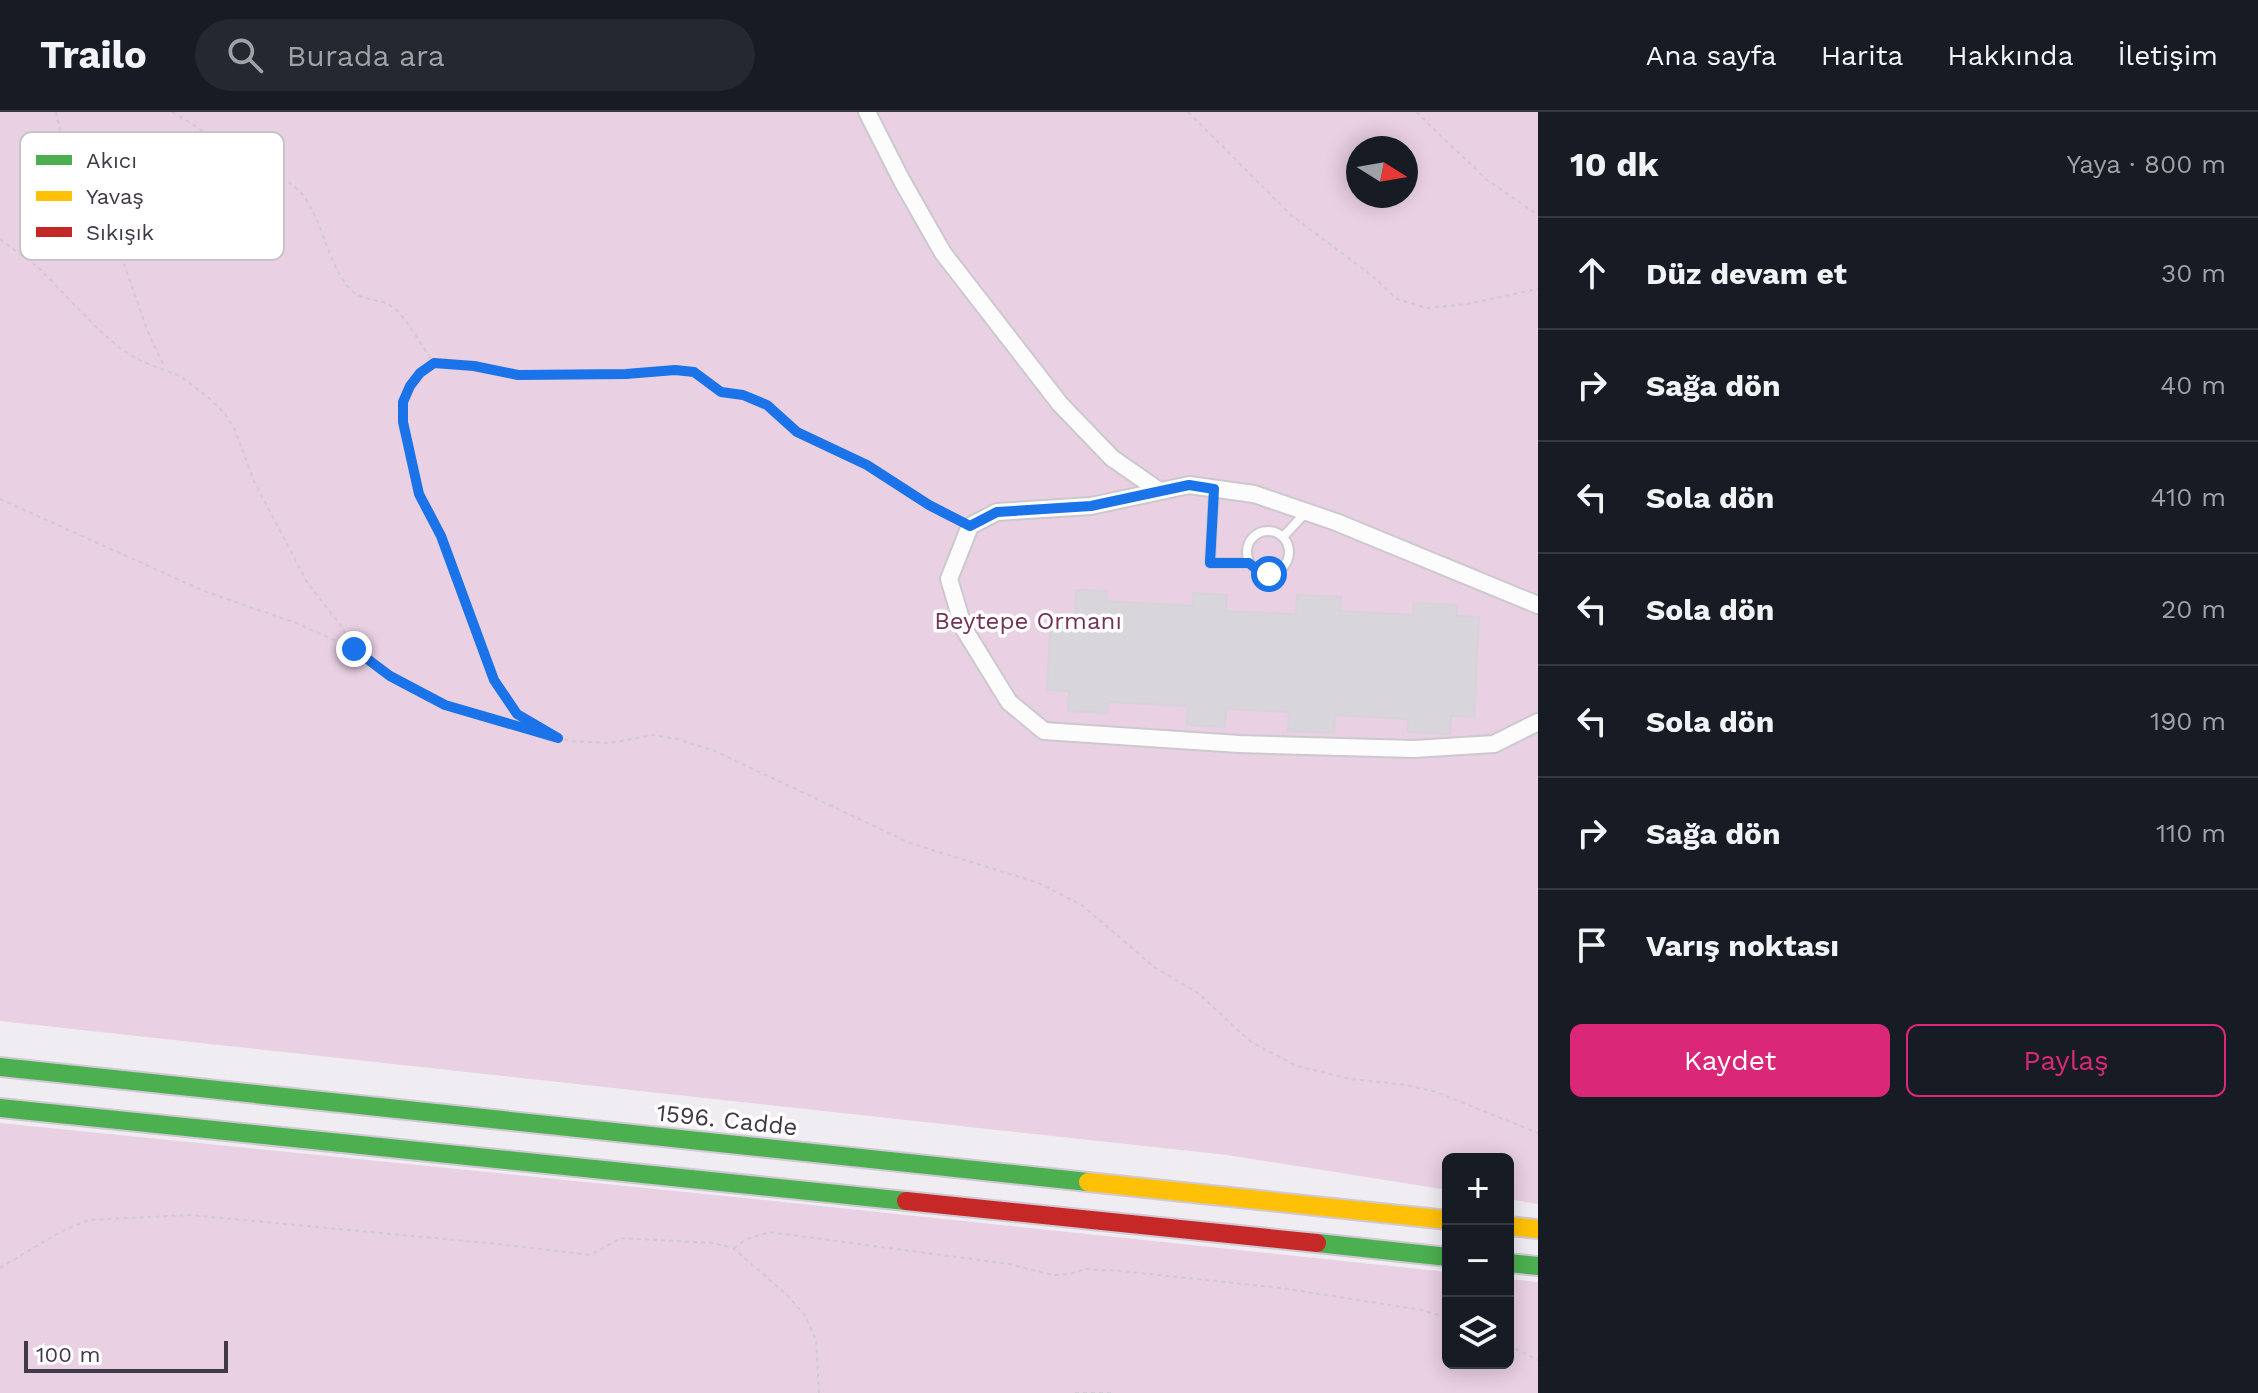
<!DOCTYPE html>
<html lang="tr">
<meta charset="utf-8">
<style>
body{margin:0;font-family:"Work Sans",sans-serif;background:#242831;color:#f1f3f6}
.controls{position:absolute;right:24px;bottom:24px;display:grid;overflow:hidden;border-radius:12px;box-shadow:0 4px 20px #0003}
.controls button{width:72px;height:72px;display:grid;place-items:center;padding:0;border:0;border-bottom:2px solid #363941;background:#171b24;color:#f1f3f6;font:40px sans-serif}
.compass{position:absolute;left:1346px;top:24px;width:72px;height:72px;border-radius:50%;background:#171b24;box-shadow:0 4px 20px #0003;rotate:101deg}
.scale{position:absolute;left:24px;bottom:20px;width:204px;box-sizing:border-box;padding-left:8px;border:4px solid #403947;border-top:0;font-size:22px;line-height:28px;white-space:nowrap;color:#403947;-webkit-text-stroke:6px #fff;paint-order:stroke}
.stop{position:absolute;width:24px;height:24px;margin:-18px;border:6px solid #1a73e8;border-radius:50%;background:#fff}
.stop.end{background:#1a73e8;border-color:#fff;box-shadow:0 2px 8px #0008}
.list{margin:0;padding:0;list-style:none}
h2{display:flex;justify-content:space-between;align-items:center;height:104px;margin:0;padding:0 32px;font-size:34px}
h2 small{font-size:26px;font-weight:400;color:#9ea1a6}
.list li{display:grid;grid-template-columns:52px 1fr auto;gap:24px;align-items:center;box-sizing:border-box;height:112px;padding:0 32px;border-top:2px solid #363941}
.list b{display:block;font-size:30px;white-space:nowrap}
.list em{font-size:26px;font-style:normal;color:#9ea1a6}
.actions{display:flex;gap:16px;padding:24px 32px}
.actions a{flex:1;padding:18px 0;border:2px solid #db2777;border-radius:12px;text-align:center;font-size:28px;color:#db2777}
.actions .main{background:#db2777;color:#fff}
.icon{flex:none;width:44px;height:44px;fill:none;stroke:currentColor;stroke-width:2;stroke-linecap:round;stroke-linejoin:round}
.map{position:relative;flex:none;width:1538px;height:1281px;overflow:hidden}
header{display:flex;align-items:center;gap:48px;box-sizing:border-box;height:112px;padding:0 40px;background:#171b24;border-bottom:2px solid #363941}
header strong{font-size:38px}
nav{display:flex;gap:44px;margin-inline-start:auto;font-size:28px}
.search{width:560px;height:72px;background:#242831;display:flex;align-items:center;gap:20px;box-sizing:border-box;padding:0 28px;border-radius:44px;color:#9ea1a6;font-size:30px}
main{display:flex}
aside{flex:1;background:#171b24}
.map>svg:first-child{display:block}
.green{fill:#e9d0e3;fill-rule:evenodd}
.building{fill:#d8d5db;stroke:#d6d3da;stroke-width:2}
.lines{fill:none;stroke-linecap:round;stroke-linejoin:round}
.lane-casing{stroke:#ccc9ce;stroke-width:12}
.street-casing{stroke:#ccc9ce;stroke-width:20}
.fast-casing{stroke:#d0c9d5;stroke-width:22}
.slow-casing{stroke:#d0c9d5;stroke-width:22}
.jam-casing{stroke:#d0c9d5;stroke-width:22}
.path{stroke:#d0cbd2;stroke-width:2;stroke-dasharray:4 4;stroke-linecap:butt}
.lane{stroke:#fdfcfd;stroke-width:8}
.street{stroke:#fdfcfd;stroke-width:16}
.fast{stroke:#4caf50;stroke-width:18}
.slow{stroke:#ffc107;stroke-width:18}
.jam{stroke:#c62828;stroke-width:18}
.route{stroke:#1a73e8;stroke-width:10}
.labels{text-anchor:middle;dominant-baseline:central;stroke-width:7;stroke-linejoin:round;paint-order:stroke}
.park-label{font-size:24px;fill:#733355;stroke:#fff}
.street-label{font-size:24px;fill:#403947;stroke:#fff}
.key{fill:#fff;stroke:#c6c4c8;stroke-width:2}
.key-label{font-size:22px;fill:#403947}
</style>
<header>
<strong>Trailo</strong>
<div class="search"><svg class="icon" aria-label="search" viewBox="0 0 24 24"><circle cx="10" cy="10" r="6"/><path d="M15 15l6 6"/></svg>Burada ara</div>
<nav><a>Ana sayfa</a><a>Harita</a><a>Hakkında</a><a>İletişim</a></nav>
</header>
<main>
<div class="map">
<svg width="1538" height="1281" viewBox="0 0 1538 1281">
<rect width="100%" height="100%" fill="#f0edf2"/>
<path class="green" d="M0,0H1538V1092L1508,1087V1047H1448V1078L1227,1043L0,909ZM1358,36H1406V84H1358Z
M0,1011L745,1086L1448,1160V1251H1508V1167L1538,1170V1281H0Z"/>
<path class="building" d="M1076,478L1107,479V489L1193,494V481L1227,483L1226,499L1296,502L1297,483L1341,485L1340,499L1413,503L1414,491L1457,493V504L1479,505L1474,605L1451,604L1450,622L1408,620V607L1335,603L1334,621L1288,619L1289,600L1226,597L1225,615L1187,613L1188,594L1108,590L1107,601L1068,599L1069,579L1047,578L1051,502L1075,504Z"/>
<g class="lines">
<g class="lane-casing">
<path id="lane" d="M1214,377L1210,451H1249
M1247 440a21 21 0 1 1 42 0a21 21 0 1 1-42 0Z
M1283,425L1306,400"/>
</g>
<g class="street-casing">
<path id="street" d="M867,0L902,69L943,141L1060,292L1112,346L1158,378
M1538,493L1336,410L1254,382L1189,373L1091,394L997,400L970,414L949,467L964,517L1009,590L1044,619L1239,632L1414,637L1494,632L1538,610"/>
</g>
<g class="fast-casing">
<path id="fast" d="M0,955L1088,1070
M0,996L906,1089
M1317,1131L1448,1145
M1508,1151L1538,1154"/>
</g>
<g class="slow-casing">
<path id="slow" d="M1088,1070L1448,1108
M1508,1114L1538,1117"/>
</g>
<g class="jam-casing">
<path id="jam" d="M906,1089L1317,1131"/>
</g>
<path class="path" d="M56,0L61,24L95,69L147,218L164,254
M172,0C198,14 220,32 244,48C262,59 288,65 302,82C324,110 326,149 349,176C360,189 374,186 388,192C404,200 422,235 433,250
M1188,0L1291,103L1370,162L1397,187L1427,196L1467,192L1538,177
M1416,0L1486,67L1538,103
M0,127L39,156L97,216L121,237L141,249L180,264L209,286L225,302L235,318L254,369L307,470L341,514L354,536
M0,387L204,479L296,511L354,537L390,564L445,593L569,629L610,631L653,623L677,627L715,639L910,731L1039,771L1083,794L1154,855L1198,881L1251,930L1297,954L1351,967L1406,973L1436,980L1538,1021
M554,624L517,602L494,568L441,424L419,382L403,310V290L410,274L420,261L434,251L474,254L518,263L626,262L675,258L694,260L721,280L743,283L767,293L797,320L867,353L955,406
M734,1136L747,1127L769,1120L1009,1152L1053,1163L1069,1162L1086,1157L1121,1159L1281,1176L1422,1198L1448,1206
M0,1156L60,1120L89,1108L189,1103L498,1132L590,1143L621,1126L713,1131L733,1136L786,1182L804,1202L816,1228L819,1281
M1508,1233L1538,1248
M1075,1281H1115"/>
<use href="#lane" class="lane"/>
<use href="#street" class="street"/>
<use href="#fast" class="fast"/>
<use href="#slow" class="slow"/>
<use href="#jam" class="jam"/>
</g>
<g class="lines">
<path class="route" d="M354,537L390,564L445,593L558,626L517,602L494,568L441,424L419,382L403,310V290L410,274L420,261L434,251L474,254L518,263L626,262L675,258L694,260L721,280L743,283L767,293L797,320L867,353L929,393L970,414L997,400L1091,394L1189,373L1214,377L1210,451H1249L1261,461L1269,462"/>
</g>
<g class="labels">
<g class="park-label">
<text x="1028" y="509">Beytepe Ormanı</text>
</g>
<g class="street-label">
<text transform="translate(727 1008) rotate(6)">1596. Cadde</text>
</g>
</g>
<rect x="20" y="20" width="264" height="128" rx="12" class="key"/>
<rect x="36" y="43" width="36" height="10" fill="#4caf50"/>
<rect x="36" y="79" width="36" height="10" fill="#ffc107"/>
<rect x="36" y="115" width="36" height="10" fill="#c62828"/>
<g class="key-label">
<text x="86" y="56">Akıcı</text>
<text x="86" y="92">Yavaş</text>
<text x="86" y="128">Sıkışık</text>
</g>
</svg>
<div class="controls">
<button>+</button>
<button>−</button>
<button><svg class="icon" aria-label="layers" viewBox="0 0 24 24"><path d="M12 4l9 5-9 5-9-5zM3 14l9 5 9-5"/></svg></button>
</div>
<svg class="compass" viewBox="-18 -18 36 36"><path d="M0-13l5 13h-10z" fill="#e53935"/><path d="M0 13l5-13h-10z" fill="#9ea1a6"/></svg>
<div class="scale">100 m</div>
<div class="stop" style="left:1269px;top:462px"></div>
<div class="stop end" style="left:354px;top:537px"></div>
</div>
<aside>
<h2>10 dk<small>Yaya · 800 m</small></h2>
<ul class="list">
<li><svg class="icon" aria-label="ahead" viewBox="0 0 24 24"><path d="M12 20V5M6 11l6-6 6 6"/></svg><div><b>Düz devam et</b></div><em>30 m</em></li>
<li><svg class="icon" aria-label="right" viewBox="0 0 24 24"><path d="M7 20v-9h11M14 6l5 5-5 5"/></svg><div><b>Sağa dön</b></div><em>40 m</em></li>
<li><svg class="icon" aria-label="left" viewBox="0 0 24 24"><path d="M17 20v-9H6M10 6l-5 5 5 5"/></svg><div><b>Sola dön</b></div><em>410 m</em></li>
<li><svg class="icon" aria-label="left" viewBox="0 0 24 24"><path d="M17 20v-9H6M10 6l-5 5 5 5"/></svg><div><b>Sola dön</b></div><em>20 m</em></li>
<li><svg class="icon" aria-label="left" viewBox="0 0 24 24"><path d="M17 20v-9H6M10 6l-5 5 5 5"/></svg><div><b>Sola dön</b></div><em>190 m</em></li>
<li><svg class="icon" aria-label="right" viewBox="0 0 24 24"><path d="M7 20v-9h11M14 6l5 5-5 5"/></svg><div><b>Sağa dön</b></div><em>110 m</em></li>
<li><svg class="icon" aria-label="arrive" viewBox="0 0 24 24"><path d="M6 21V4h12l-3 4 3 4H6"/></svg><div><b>Varış noktası</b></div></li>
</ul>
<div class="actions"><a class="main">Kaydet</a><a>Paylaş</a></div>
</aside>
</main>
